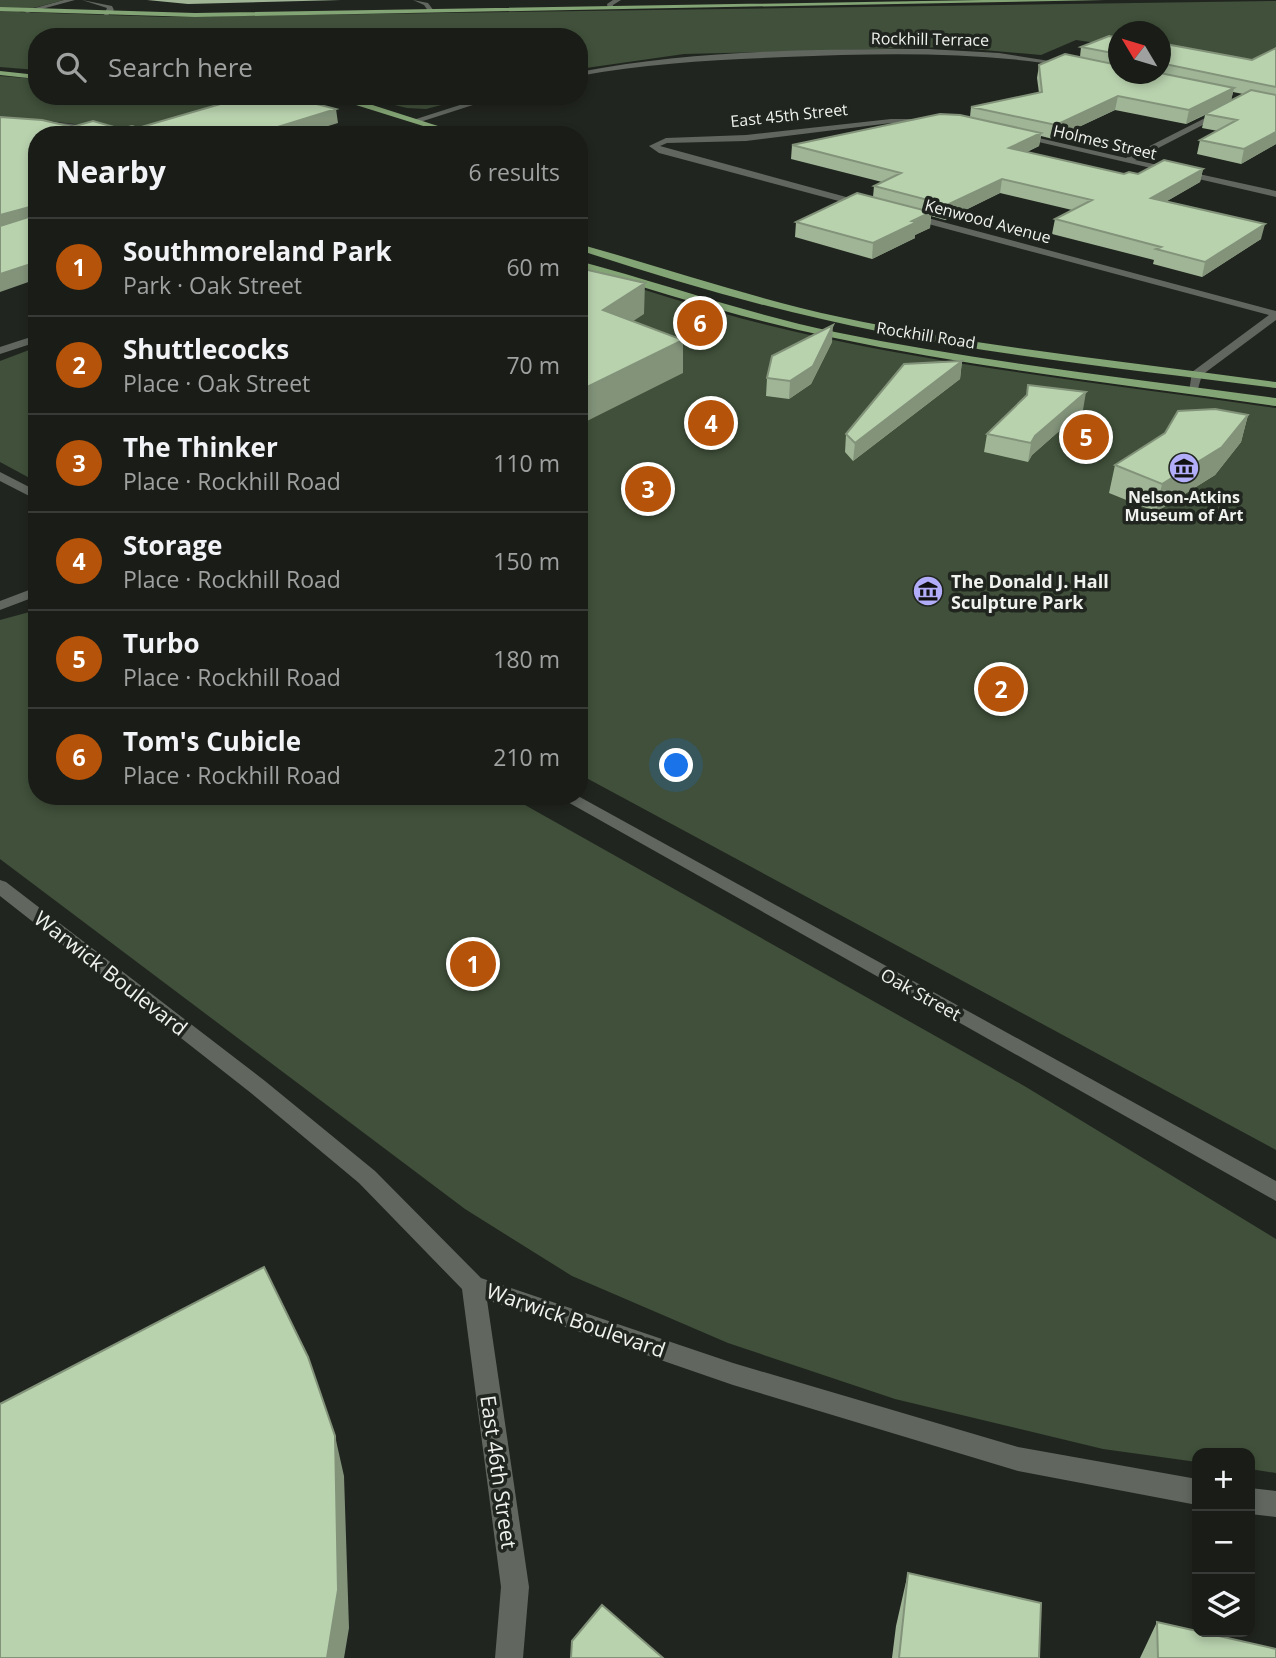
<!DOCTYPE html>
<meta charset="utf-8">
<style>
body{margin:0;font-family:"Open Sans",sans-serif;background:#262924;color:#f1f3f6}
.controls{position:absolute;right:21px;bottom:21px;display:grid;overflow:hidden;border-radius:14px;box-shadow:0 4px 10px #0003}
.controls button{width:63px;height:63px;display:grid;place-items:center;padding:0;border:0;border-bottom:2px solid #373a36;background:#191c17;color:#f1f3f6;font:35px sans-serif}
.compass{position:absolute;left:1108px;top:21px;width:63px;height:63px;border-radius:50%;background:#191c17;box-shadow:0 4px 10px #0003;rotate:308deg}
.you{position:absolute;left:677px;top:766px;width:24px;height:24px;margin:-18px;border:5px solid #fff;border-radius:50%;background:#1a73e8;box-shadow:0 0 0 10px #1a73e833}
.badge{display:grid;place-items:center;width:46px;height:46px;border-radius:50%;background:#b45309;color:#fff;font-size:23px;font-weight:700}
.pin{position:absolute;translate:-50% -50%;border:4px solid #fff;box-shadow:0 2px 7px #0006}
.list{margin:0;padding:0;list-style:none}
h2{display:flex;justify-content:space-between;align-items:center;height:91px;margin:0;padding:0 28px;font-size:30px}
h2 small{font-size:23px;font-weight:400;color:#9fa1a1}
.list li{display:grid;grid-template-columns:46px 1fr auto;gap:21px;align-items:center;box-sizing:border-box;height:98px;padding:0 28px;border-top:2px solid #373a36}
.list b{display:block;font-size:26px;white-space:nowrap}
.list p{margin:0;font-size:23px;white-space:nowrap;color:#9fa1a1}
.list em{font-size:23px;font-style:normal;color:#9fa1a1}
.icon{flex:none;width:38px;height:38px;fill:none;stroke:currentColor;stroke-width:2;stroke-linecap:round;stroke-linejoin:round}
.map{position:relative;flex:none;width:1276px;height:1658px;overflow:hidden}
.search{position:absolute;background:#191c17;box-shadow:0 4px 10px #0003;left:28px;top:28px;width:560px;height:77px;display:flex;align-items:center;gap:18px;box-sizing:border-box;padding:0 24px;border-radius:28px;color:#9fa1a1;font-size:26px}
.panel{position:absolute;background:#191c17;box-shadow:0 4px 10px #0003;left:28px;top:126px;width:560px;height:679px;border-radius:28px}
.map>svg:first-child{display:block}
.green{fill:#40503a}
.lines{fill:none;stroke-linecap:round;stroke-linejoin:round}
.minor{fill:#61665f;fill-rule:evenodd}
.major{fill:#83a474;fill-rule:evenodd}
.wall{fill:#9fb596;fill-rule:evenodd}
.shaded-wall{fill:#82937a}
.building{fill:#b9d2ae;stroke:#82937a;stroke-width:2}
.labels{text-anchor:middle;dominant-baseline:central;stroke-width:7;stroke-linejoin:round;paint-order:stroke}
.far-street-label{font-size:16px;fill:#eff2ee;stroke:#21251f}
.far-poi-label{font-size:16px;font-weight:bold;fill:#eff2ee;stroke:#21251f}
.poi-label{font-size:18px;font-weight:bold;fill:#eff2ee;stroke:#21251f;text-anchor:start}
.street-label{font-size:18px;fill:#eff2ee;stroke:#21251f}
.near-street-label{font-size:21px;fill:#eff2ee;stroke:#21251f}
</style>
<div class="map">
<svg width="1276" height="1658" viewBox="0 0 1276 1658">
<rect width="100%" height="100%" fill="#21251f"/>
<path class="green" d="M0,0H64L18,12L168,17L1276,1V51L1263,67L1161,50L1160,32H1118V46L1076,40L1041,55L948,47L684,54L579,69V37H37V70L0,67Z
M0,76L37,79V96H251L131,130L0,116Z
M357,96H476L426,109L407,108Z
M579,269C657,294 734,319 814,336C966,369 1122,386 1276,408V1150L579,774Z
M37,347V482L0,462V361Z
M37,610V796H509L1026,1087L1276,1239V1473L1250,1469V1453H1197V1462L1103,1449L895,1399L728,1343L572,1276L465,1209L0,859V620Z"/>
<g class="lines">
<path class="minor" d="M64,0H75L27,13L24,11Z
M82,0L112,6L114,10L108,15H104L107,8Z
M413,0L428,3L434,11L429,12L424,5Z
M613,0H621L613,5L612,9H608L607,4Z
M928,49L999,53L1075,65L1071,67C976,51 881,53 785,57C716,60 647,63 579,76V72C693,50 813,49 928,49Z
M488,96H501L420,122L413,120Z
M1223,109L1226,113L1135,160L1276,191V197L1013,136L1017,133L1126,158Z
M0,116L141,132L145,135H118L0,120Z
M891,119H938L942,121L938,123H891L746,141L667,143L660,146L868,203V207L865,208L659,153L649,146L666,138L746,135Z
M909,213L1276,311V320L1202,375L1197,392H1189L1192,372L1269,315L906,218L904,216Z
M37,335V342L0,354V347Z
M0,472L37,491V500L0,481Z
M37,587V596L0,610V601Z
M557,796H578L1276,1181V1201Z
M0,880L6,882L265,1081L375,1171L481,1278L733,1363L1018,1447L1197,1479V1505L1018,1471L733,1385L487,1300L529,1587L523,1658H495L501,1587L462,1289L359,1183L251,1093L0,896Z
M1250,1488L1276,1491V1517L1250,1514Z"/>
<path class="major" d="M982,0H1105L195,17L0,11V7L195,13Z
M0,71L37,75V79L0,75Z
M314,96L360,101L466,135H452L356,105Z
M579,244C666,268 751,298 840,317C984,348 1131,362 1276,382V388C1145,371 1012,358 882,332C779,312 679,283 579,250Z
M579,261C665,284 748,314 835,332C981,362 1129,378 1276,398V406C1129,385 981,369 835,338C748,320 664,294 579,267Z"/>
</g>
<path class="wall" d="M147,0H341L188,4Z
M1118,38V74H1160V43L1252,60L1276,48V144L1241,164L1197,154L1200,140L1218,131L1202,128L1205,115L1186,124L1115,110L1053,139L1041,136L1039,146L1027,152L1124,174L1203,169L1200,182L1167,201L1261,239L1202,277L1153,264L1154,260L1052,234L1055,219L1072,210L1000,193L945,220L931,216L930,228L915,235V238L872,259L795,237L796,222L873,197L874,186L882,182L791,159L792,145L970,117L971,107L1039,93L1037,78L1039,65L1080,57L1081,47ZM1233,92L1243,94L1231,100Z
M832,342L811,384L789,399L766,396L767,378Z
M962,361L960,379L853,461L845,452L846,434Z
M1028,385L1083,410L1032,455L1028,462L984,452L987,434L1027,396Z
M1248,415L1241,442L1215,475L1156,512L1109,493L1115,465Z
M908,1573L1039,1658H892L896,1626Z
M1157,1622L1276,1658H1140Z"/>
<path class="shaded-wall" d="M1234,88L1231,101L1186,124L1189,110Z
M1118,96L1115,110L1053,139L1056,125Z
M336,109L338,123L299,135H252Z
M1276,132V144L1241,164L1244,149Z
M1041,133L1039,146L1007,161L1009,148Z
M1203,169L1200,182L1148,212L1151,198Z
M1002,179L1000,193L945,220L947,205Z
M33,206L36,220L0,231V215Z
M931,212L930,228L915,235V238L872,259L873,243Z
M1265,224L1261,239L1202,277L1205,262Z
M37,262V279L0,292V274Z
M645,283L644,314L603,341V310Z
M833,325L832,342L811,384L789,399L790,381Z
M683,340V373L587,421V429L579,433V391Z
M962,361L960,379L853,461L855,443Z
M1086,392L1083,410L1032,455L1028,462L1031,443L1035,436Z
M1248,415L1241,442L1215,475L1156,512L1162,484Z
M335,1436L344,1476L349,1628L344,1658H327Z"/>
<path class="building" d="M1109,36L1118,38V54L1081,47Z
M1160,43L1252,60L1276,48V87L1160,63Z
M1065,54L1118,65V74L1160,73L1234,88L1189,110L1118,96L1056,125L971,107L1042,92L1039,65Z
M1251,90L1276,95V132L1244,149L1200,140L1237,120L1205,114Z
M248,96H286L336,109L252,135H37V262L0,274V226L35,215L36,208L33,206L0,215V117L42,120L72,127L93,121L121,129L132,126L138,128Z
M940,114L960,115L1041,133L1009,148L1124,174L1129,172L1138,174L1164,160L1203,169L1151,198L1265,224L1205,262L1156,249L1161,247L1055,219L1092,200L1002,179L947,205L874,186L901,173L792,145Z
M857,193L931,212L912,221L917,222L873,243L796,222Z
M579,268L645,283L603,310L683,340L579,391Z
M833,325L813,366L790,381L767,378L772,356Z
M962,361L855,443L846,434L904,364Z
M1028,385L1086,392L1035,436L1031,443L987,434L1027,395Z
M579,392L586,395L579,399Z
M1215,409L1248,415L1222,447L1162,484L1115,465L1165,433L1178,411Z
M264,1267L308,1357L335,1436L338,1590L327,1658H0V1404Z
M908,1573L1041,1603L1039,1658H899Z
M602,1605L663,1658H571L572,1641Z
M1157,1622L1276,1649V1658H1158Z"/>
<defs>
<g id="museum-disc" transform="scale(1.575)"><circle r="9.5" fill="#b2adf9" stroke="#21251f"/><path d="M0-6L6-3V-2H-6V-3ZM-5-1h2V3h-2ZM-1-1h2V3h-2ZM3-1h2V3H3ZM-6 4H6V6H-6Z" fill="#111"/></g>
</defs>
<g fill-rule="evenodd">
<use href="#museum-disc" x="1184" y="468"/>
<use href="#museum-disc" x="928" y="591"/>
</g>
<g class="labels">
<g class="far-street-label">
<text transform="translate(930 39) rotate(1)">Rockhill Terrace</text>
<text transform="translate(789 115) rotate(-6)">East 45th Street</text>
<text transform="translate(1105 142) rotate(13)">Holmes Street</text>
<text transform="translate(988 221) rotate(15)">Kenwood Avenue</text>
<text transform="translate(926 335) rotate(9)">Rockhill Road</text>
</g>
<g class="far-poi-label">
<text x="1184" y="497">Nelson-Atkins<tspan x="1184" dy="18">Museum of Art</tspan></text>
</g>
<g class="poi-label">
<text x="951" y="581">The Donald J. Hall<tspan x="951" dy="21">Sculpture Park</tspan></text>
</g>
<g class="street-label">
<text transform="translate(921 994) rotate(29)">Oak Street</text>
</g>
<g class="near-street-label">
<text transform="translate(111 973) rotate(38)">Warwick Boulevard</text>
<text transform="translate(576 1320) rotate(19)">Warwick Boulevard</text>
<text transform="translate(499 1472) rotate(82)">East 46th Street</text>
</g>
</g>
</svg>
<div class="controls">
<button>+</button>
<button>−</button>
<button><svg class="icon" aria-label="layers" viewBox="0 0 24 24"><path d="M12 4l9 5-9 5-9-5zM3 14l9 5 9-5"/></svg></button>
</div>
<svg class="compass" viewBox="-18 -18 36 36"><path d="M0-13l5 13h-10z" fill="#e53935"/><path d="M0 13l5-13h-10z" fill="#9fa1a1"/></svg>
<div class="you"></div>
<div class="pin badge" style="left:473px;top:964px">1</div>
<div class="pin badge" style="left:1001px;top:689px">2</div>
<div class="pin badge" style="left:648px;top:489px">3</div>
<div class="pin badge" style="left:711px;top:423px">4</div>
<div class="pin badge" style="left:1086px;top:437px">5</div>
<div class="pin badge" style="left:700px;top:323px">6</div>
<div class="search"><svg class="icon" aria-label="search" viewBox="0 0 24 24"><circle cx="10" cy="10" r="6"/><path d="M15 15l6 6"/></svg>Search here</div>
<section class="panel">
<h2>Nearby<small>6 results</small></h2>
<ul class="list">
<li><span class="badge">1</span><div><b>Southmoreland Park</b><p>Park · Oak Street</p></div><em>60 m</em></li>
<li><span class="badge">2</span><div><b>Shuttlecocks</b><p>Place · Oak Street</p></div><em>70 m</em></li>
<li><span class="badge">3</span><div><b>The Thinker</b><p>Place · Rockhill Road</p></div><em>110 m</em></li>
<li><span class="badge">4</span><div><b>Storage</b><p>Place · Rockhill Road</p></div><em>150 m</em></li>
<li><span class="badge">5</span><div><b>Turbo</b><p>Place · Rockhill Road</p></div><em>180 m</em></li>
<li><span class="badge">6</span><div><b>Tom's Cubicle</b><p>Place · Rockhill Road</p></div><em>210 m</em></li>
</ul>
</section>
</div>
